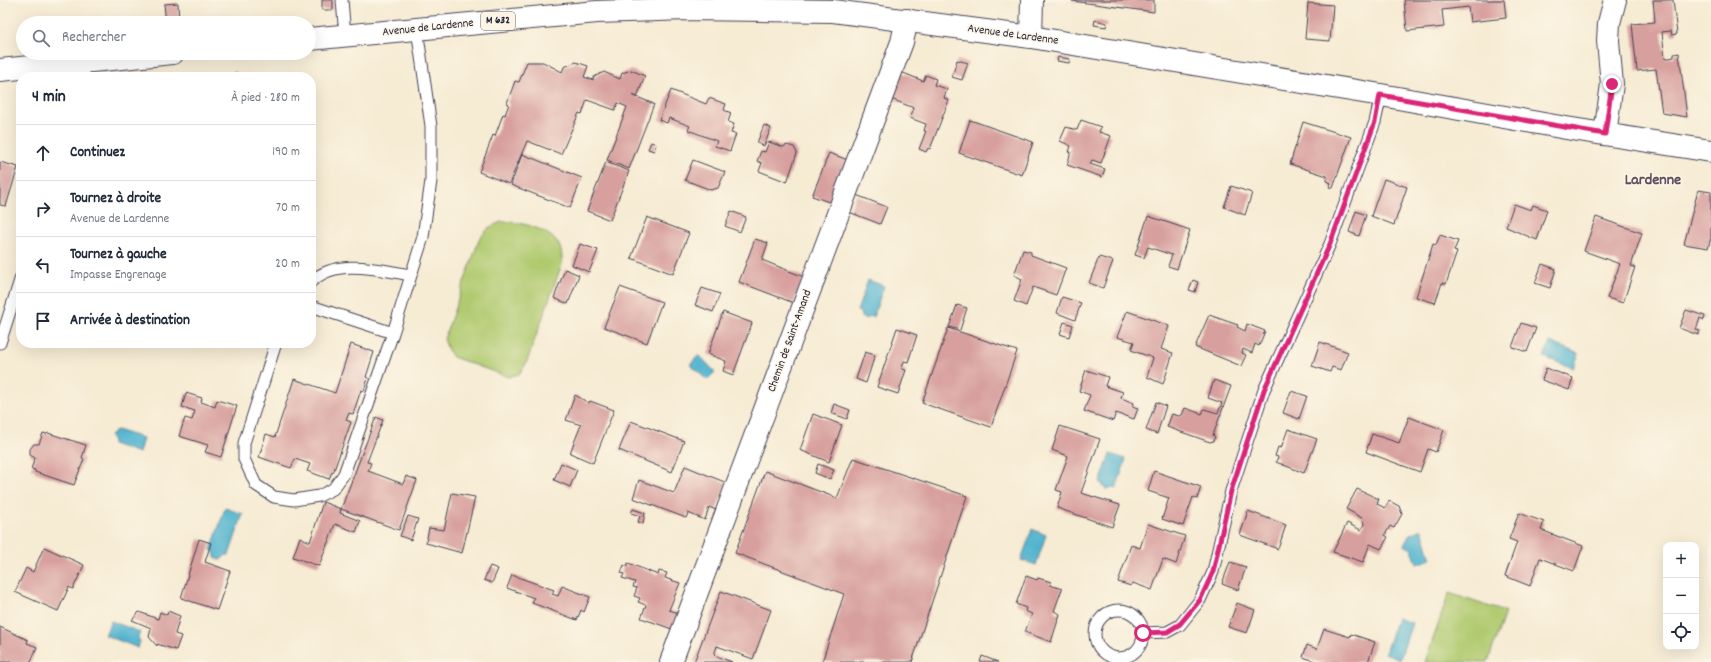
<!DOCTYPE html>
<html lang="fr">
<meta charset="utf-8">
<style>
body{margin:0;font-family:Dekko,sans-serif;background:#f2f2f3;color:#1f2937}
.controls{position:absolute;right:12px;bottom:12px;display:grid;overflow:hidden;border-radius:8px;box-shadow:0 4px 16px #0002}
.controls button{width:36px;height:36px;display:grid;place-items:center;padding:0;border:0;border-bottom:1px solid #e0e1e3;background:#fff;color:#1f2937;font:20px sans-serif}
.stop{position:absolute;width:12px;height:12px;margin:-9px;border:3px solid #db2777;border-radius:50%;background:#fff}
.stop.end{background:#db2777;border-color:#fff;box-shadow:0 1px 4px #0008}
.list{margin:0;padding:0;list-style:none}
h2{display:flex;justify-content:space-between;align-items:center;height:52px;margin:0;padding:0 16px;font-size:17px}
h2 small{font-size:13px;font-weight:400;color:#747a83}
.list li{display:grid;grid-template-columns:26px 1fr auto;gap:12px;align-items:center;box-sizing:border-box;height:56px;padding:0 16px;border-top:1px solid #e0e1e3}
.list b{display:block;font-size:15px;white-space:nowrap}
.list p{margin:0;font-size:13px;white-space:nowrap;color:#747a83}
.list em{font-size:13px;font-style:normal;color:#747a83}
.icon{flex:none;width:22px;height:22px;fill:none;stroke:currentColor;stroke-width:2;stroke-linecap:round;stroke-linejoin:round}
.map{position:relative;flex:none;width:1711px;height:662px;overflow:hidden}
.search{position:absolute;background:#fff;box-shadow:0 4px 16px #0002;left:16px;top:16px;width:300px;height:44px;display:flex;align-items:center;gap:10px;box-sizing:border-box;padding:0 14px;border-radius:22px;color:#747a83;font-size:15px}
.panel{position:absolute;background:#fff;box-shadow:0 4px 16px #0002;left:16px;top:72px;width:300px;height:276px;border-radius:16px}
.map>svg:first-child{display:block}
.green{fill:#b0ca70;stroke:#697656}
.water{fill:#51b4cf;stroke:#3a6b85}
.building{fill:#d79f9e}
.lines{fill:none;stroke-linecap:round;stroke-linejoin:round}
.service-casing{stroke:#424052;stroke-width:13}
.minor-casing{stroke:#424052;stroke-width:24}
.primary-casing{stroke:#424052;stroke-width:24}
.service{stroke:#fff;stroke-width:11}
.minor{stroke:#fff;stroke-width:22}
.primary{stroke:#fff;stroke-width:22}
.route{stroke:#db2777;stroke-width:5}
.labels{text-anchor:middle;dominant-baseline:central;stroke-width:3;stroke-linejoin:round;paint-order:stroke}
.shield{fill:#fcf5e5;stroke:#63616e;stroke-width:1}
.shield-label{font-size:11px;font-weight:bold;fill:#22223b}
.street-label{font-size:12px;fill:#22223b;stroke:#fcf5e5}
.district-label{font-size:16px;font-weight:bold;fill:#614e5e;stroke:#fcf5e5}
</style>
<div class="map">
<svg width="1711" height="662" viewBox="0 0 1711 662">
<rect width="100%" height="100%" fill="#fcf5e5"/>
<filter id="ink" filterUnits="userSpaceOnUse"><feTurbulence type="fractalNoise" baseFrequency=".025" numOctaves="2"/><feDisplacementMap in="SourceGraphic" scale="8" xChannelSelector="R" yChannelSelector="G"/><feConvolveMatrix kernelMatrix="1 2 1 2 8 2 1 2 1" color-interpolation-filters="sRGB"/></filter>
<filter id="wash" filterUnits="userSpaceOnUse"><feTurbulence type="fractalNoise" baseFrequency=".012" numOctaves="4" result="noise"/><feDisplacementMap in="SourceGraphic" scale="16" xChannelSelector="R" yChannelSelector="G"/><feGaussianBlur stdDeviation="0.9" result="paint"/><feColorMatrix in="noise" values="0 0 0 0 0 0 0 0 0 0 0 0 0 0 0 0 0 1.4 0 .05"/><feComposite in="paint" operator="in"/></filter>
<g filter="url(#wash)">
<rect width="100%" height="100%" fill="#f6ebd3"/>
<path class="green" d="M501,222C520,221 546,228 558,243C562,250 562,257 562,264L526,364L519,374L508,377L453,357L448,350L444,339L480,237L490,227Z
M1449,593L1505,612L1488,662H1425Z"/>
<path class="water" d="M868,280L884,286L873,317L871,316L866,319L861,317L860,312L857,311Z
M1550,342L1579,354L1573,368L1544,357Z
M699,355L715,372L707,380L690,364Z
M117,430L143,438L139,453L112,444L113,441L110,436Z
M1110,454L1126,459L1116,489L1113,488L1107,490L1103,487V484L1100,483Z
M225,508L243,514L229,555H226L222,559H218L215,557L214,551L211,550Z
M1032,529L1046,535L1036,565L1021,560Z
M1422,529L1431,559L1417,564L1412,549L1404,545L1410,534Z
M1397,618L1412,623L1400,659L1385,653Z
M111,621L140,632L138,638L140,641L138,648L105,635Z"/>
<g id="blocks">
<path class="building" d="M322,0H333V10H322Z
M1072,0H1154V12L1072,1Z
M1404,0H1504L1506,18L1470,22L1468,7L1442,10L1444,27L1407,31Z
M1653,0H1673L1677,34L1672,35L1671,31L1662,32L1665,59L1674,57V54L1679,53L1687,117L1662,113L1656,69L1637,71L1632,24L1655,22Z
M178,3L179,23H166L164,4Z
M1308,3L1333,5L1330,41L1305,39Z
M1095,20L1107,23L1106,27L1094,25Z
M1058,57L1070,59L1069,63L1057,61Z
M957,60L968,63L962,80L952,77Z
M527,62H543L562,72L564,67L576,62L588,66L584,77L593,80L594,77L604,72L620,79L622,73L631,70L645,76L637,97L632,95L654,104L629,169L607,160L627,107L618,103L615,110L587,100L582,114L579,113L561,154L527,141L509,184L479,172L493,135L495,136L503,114L505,115L509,104L507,103L515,81L519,82Z
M901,72L923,81L926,75L936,79L934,85L947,89L944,98L949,100L930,149L928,148L926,152L919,149L926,131H924L926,124L910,118L914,108L891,99Z
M238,73L237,77H225L226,74Z
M671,90L706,104L709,98L726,104L724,110L731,113L728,122L734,124L731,133L736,134L730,151L715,146L717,141L688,130L690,126L669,118L667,123L659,120Z
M970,120L1033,142L1022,175L959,153Z
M1081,120L1101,127L1099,132L1111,136L1101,163L1092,160L1090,164L1105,169L1102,177L1067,165L1071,152H1069L1071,146L1060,141L1066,127L1077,130Z
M1303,122L1351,137L1333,188L1329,187L1331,183L1326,181L1327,176L1290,164Z
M764,125L771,128L764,146L757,143Z
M651,142L656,144L654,151L648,149Z
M769,142L783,147L787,145L794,147L797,153L787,182L759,171L762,163L757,161L761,151L765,152Z
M829,153L848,160L832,203L812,196Z
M522,154L582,178L570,208L511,185Z
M693,160L725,172L718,188L711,190L685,180Z
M0,162L18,167L6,206L0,205Z
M606,162L629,171L610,220L587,211Z
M1384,179L1407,187L1394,225L1371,216Z
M1231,186L1252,193L1245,215L1224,207Z
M1698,190L1711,192V238L1708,248L1684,244Z
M856,195L887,207L880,224L849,212Z
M1514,204L1531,210L1533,205L1547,210L1537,240L1506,227Z
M731,211L746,217L740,232L725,226Z
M1356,211L1366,215L1359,236L1349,232Z
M1148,216L1190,230L1177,269L1168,266L1172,255L1148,247L1144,258L1135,255Z
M647,217L689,233L673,274L631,258Z
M1596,217L1642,233L1631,266L1635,267L1623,303L1607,298L1620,264L1584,251Z
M1440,235L1458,241L1454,251L1457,252L1446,284L1442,283L1435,303L1416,297L1433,244L1436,245Z
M755,239L768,243L762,260L804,277L794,303L739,282Z
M580,244L598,250L589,272L572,265Z
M1023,250L1031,252V255L1066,268L1056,295L1033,287L1026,306L1014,301L1022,279L1014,275Z
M1099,257L1113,261L1103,288L1089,283Z
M1542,264L1556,269L1550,288L1535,283Z
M565,269L579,275L568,304L554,298Z
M1193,280L1198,282L1195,292L1189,290Z
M620,287L662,302L647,343L604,327Z
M702,288L720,294L713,312L695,305Z
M1062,297L1081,303L1075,320L1057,313Z
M957,305L967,308L960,330L949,327Z
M1686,310L1705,316L1704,320L1700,318L1696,330L1700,331L1698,335L1679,328Z
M1127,311L1169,326L1161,349L1173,353L1163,384L1147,377L1153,358L1131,350L1134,342L1117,337Z
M723,312L752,323L733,375L723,371L726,361L708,354Z
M1209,315L1238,325L1237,327L1245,331L1247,324L1265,331L1259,346L1255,344L1252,353L1243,349L1242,353L1246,355L1241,366L1195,347Z
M1064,322L1073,325L1069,337L1060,334Z
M1521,323L1536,328L1527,352L1512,347Z
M897,328L917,335L908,362L904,361L902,369L906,370L898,394L877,387Z
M948,328L1017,351L991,427L922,403Z
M1320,342L1348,352L1341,370L1332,367L1330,372L1312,366Z
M351,344L374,352L366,377L368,378L364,391L361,390L353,414L349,413L346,420L351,422L333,473L332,472L329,479L307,471L310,464L295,459L291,468L259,457L266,434L275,437L294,379L335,393Z
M865,352L875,355L866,383L856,379Z
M1546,368L1573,378L1569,390L1542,380Z
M1086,370L1108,377L1105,386L1123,392L1121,398L1134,403L1132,406L1138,408L1134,419L1116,413L1113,421L1084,411L1090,395L1079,391Z
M1214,380L1231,386L1213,435L1215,437L1213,441L1210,442L1167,427L1172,414L1179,416L1182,415L1185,408L1202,414L1204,409L1218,413L1222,403L1208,398Z
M1291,391L1307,396L1299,419L1283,413Z
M186,393L202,398L201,402L215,407L217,400L237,406L221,457L205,452L208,445L179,436L185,418L192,420L195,411L182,407Z
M575,395L589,403L590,401L614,410L593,463L570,453L581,425L566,420Z
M1156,402L1166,406L1157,434L1146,430Z
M834,404L850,410L847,419L831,413Z
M813,414L842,425L829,462L800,450Z
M376,417L383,420L367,462L371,463L368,471L403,484L406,476L417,480L399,530L341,509Z
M1409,417L1444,430L1436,452L1428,449L1420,472L1366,452L1372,434L1399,443Z
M631,421L684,441L672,472L619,450Z
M1060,426L1100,439L1081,493L1120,505L1112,527L1057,508L1062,492L1056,490L1068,456L1052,450Z
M1288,429L1317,439L1304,473L1276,462L1278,457L1275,456L1278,447L1281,448Z
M43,433L47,434L48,433L86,445L82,458L84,459L74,485L35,472V470L31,469L35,458L30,455V449L34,444H39Z
M853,458L967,496L912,662H822L844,594L735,553L765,471L837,498Z
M561,463L577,470L570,487L554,480Z
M818,464L834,470L830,479L815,473Z
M685,466L727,483L716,510L709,507L705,520L688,513L686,518L633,498L639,480L674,493Z
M1154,471L1201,487L1197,499L1193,497L1183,526L1162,519L1169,498L1148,491Z
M1357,489L1379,499L1377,504L1385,508L1389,501L1399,506L1402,514L1394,528L1390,526L1385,535L1388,537L1381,549L1370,544L1363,562L1333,552L1347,523L1361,530L1364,524L1362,518L1346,509Z
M452,493L475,497L462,553L426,543L429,528L444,530Z
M323,502L341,509L340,513L360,521L356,532L335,524L319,566L293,557L300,537L310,542Z
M633,509L645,513L643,524L638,522L640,516L631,513Z
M1248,511L1286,525L1278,549L1240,535Z
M1519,513L1544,522L1541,530L1583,546L1574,571L1540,558L1530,586L1505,576L1517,542L1509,539Z
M408,516L418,519L411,540L400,536Z
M1148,524L1185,536L1176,564L1163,559L1152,590L1133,583L1131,586L1118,582L1131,545L1140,548Z
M199,539L211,543L205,562L230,571L217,610L181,598Z
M44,547L84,565L73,589L69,587L58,611L15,592L26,568L33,572Z
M1230,562L1246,567L1238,590L1222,584Z
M628,563L658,575L659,571L667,573L665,578L680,583L669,610L679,613L672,629L641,618L646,605L638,602L640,598L634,596L637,588L633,587L635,582L622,578L624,574L621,573L624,565L627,567Z
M490,566L498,569L492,583L484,580Z
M512,575L554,590L552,594L558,596L562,586L590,597L584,612L581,610L577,620L532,603L534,598L507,588Z
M1026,576L1037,580L1038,578L1051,582L1050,585L1062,589L1054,611L1060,614L1051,642L1025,632L1032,614L1025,611L1026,608L1016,604Z
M721,591L771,610L753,659L717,646L714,655L732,662H694Z
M1237,603L1255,610L1247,633L1228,627Z
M168,611L180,616L175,634L181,636L176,650L157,644V646L149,637L151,628L132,620L139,612L158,619L160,612L167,615Z
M0,627L28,640L27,643L37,647L31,662H0Z
M1324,629L1350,637L1351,634L1375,642L1368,662H1317L1303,657L1307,645L1317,649Z
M982,656L998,662H980Z"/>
</g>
</g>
<g filter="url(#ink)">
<use href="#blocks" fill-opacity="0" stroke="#424052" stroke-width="1"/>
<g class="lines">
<g class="service-casing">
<path id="service" d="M342,0L345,36
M84,77V63
M311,282C336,257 380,270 411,275
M311,306L393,333
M0,343L21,277
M276,343L244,443V459L256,485L274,497L294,500L319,496L333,489L344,474L393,333L423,237L431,181V126L417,29
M1095 634a24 24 0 1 1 48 0a24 24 0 1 1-48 0Z
M1143,633L1167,632L1180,625L1200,600L1213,572L1231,491L1264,390L1330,244L1375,122L1381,95"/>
</g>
<g class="minor-casing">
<path id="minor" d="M1031,37L1032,0
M1605,134L1612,84L1608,41L1609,23L1615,0
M671,662L902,42L907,20"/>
</g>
<g class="primary-casing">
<path id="primary" d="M309,39L597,12L687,9L833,11L1031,37L1381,95L1566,128L1711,151
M0,70L173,53"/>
</g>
<use href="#service" class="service"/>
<use href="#minor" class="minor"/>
<use href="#primary" class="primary"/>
</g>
</g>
<g class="lines" filter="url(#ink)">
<path class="route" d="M1143,633L1167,632L1180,624L1200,600L1213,572L1231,491L1264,390L1330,244L1375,122L1380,95L1605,134L1612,84"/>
</g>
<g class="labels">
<rect class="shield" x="481" y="12" width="34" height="18" rx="3"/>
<g class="shield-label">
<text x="498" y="21">M 632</text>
</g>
<g class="street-label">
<text transform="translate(428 28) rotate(-6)">Avenue de Lardenne</text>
<text transform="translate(1013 35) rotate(8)">Avenue de Lardenne</text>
<text transform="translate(790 341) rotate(-70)">Chemin de Saint-Amand</text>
</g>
<g class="district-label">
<text x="1653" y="180">Lardenne</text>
</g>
</g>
</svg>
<div class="controls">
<button>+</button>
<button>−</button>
<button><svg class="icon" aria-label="locate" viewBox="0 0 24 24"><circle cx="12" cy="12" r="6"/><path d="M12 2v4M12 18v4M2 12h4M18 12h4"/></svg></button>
</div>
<div class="stop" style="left:1143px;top:633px"></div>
<div class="stop end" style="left:1612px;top:84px"></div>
<div class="search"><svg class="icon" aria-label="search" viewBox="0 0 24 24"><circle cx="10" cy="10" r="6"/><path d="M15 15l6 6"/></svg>Rechercher</div>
<section class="panel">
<h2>4 min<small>À pied · 280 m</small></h2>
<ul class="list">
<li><svg class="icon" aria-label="ahead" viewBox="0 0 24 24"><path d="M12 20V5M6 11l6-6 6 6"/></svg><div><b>Continuez</b></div><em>190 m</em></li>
<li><svg class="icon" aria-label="right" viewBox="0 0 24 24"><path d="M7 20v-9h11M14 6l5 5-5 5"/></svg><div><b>Tournez à droite</b><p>Avenue de Lardenne</p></div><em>70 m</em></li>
<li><svg class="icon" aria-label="left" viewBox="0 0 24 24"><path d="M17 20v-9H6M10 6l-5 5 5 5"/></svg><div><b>Tournez à gauche</b><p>Impasse Engrenage</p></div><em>20 m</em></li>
<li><svg class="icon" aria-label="arrive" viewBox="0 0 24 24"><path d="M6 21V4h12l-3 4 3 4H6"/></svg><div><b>Arrivée à destination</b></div></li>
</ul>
</section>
</div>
